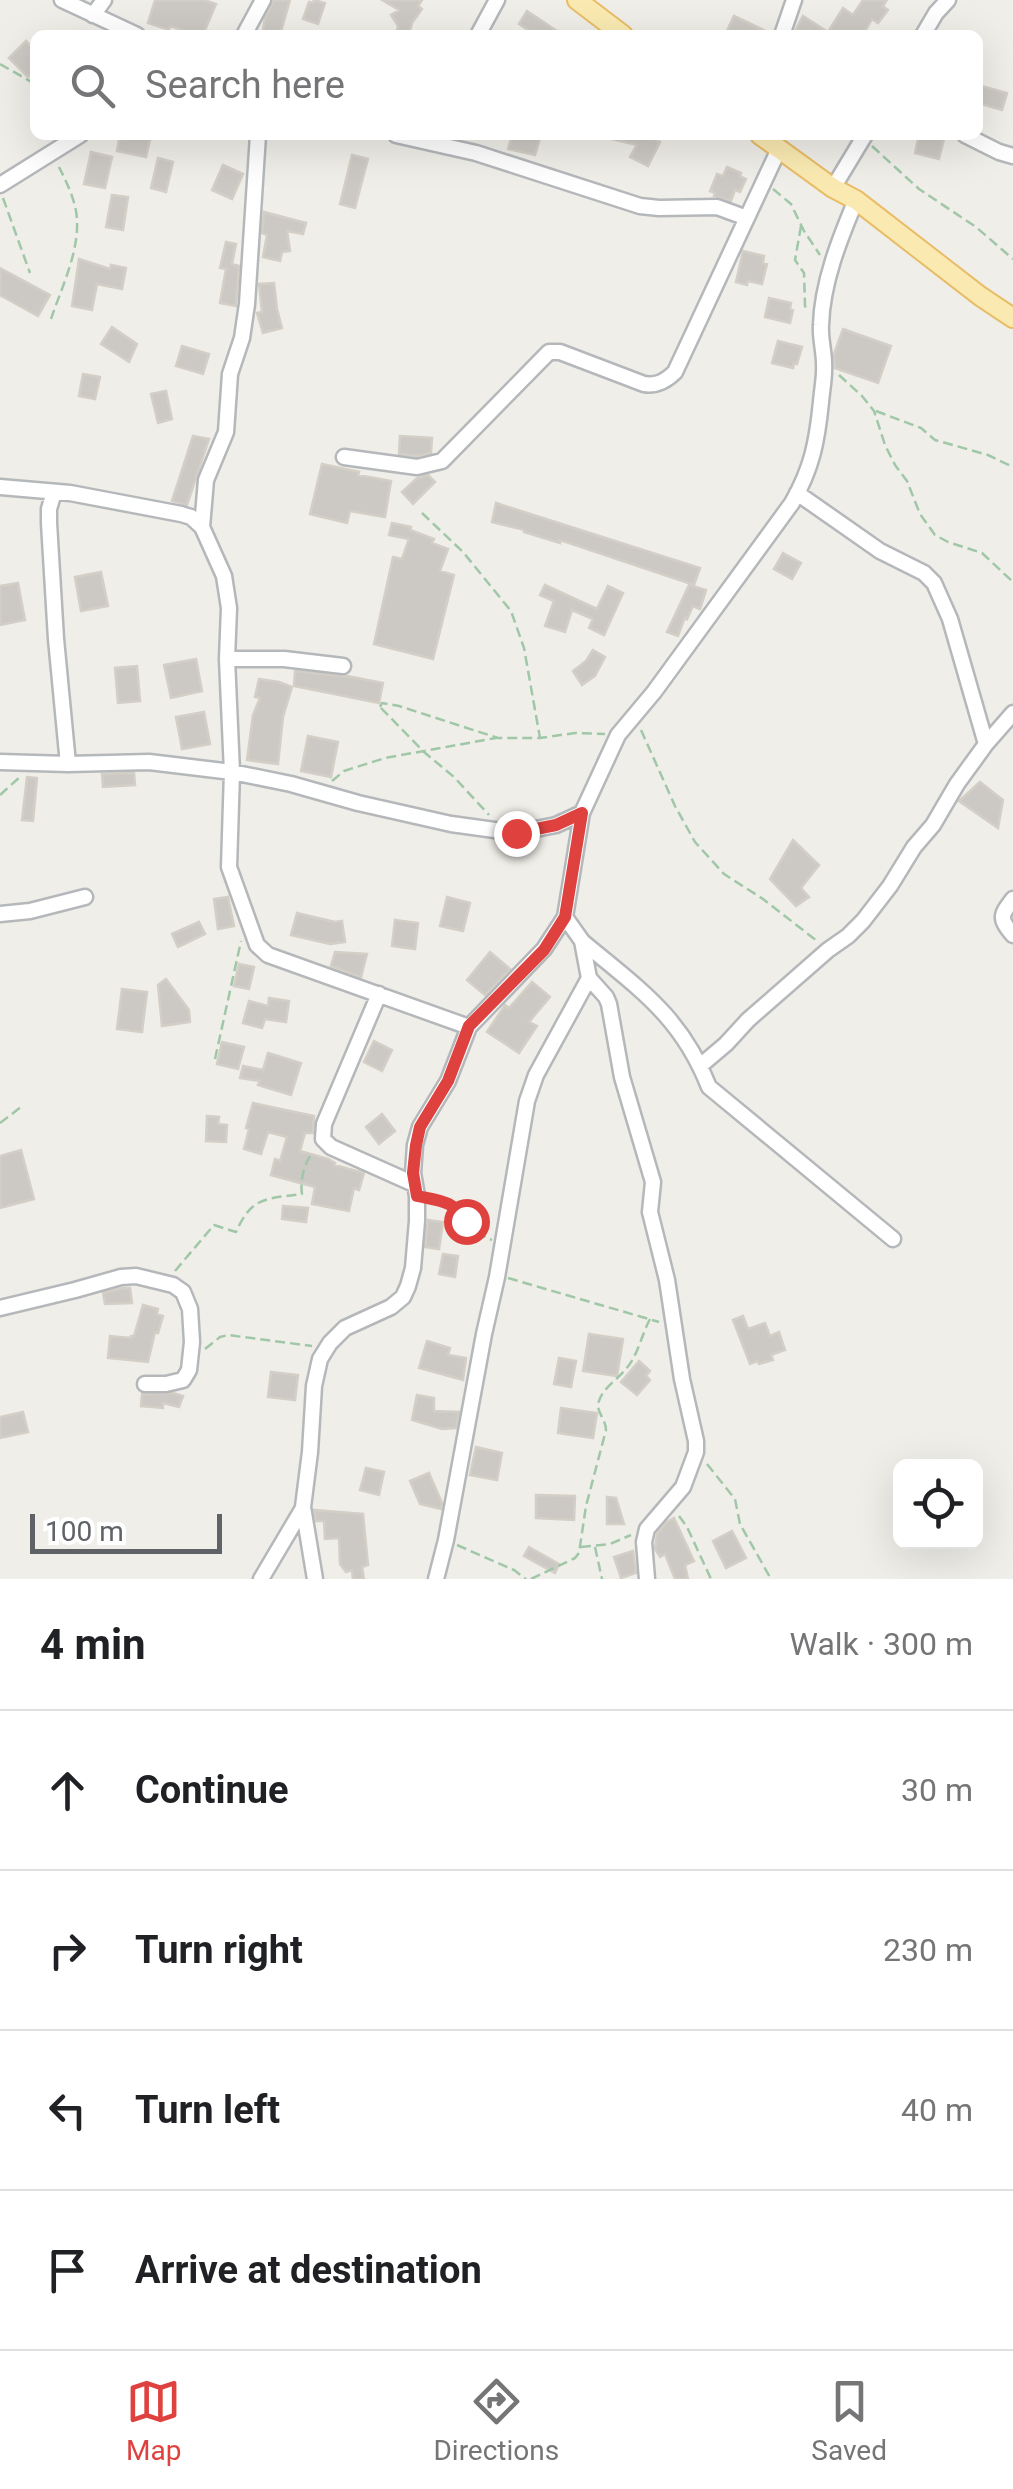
<!DOCTYPE html>
<meta charset="utf-8">
<style>
body{margin:0;font-family:Roboto,sans-serif;background:#f2f2f2;color:#202124}
.controls{position:absolute;right:30px;bottom:30px;display:grid;overflow:hidden;border-radius:15px;box-shadow:0 10px 40px #0002}
.controls button{width:90px;height:90px;display:grid;place-items:center;padding:0;border:0;border-bottom:2px solid #e0e0e0;background:#fff;color:#202124;font:50px sans-serif}
.scale{position:absolute;left:30px;bottom:25px;width:192px;box-sizing:border-box;padding-left:10px;border:5px solid #5f6367;border-top:0;font-size:28px;line-height:35px;white-space:nowrap;color:#5f6367;-webkit-text-stroke:8px #fff;paint-order:stroke}
.stop{position:absolute;width:30px;height:30px;margin:-22px;border:8px solid #df413e;border-radius:50%;background:#fff}
.stop.end{background:#df413e;border-color:#fff;box-shadow:0 2px 10px #0008}
.list{margin:0;padding:0;list-style:none}
h2{display:flex;justify-content:space-between;align-items:center;height:130px;margin:0;padding:0 40px;font-size:42px}
h2 small{font-size:32px;font-weight:400;color:#757577}
.list li{display:grid;grid-template-columns:65px 1fr auto;gap:30px;align-items:center;box-sizing:border-box;height:160px;padding:0 40px;border-top:2px solid #e0e0e0}
.list b{display:block;font-size:38px;white-space:nowrap}
.list em{font-size:32px;font-style:normal;color:#757577}
.icon{flex:none;width:55px;height:55px;fill:none;stroke:currentColor;stroke-width:2;stroke-linecap:round;stroke-linejoin:round}
.map{position:relative;flex:none;width:1013px;height:1579px;overflow:hidden}
.search{position:absolute;background:#fff;box-shadow:0 10px 40px #0002;left:30px;right:30px;top:30px;height:110px;display:flex;align-items:center;gap:25px;box-sizing:border-box;padding:0 35px;border-radius:15px;color:#757577;font-size:38px}
.sheet{height:770px;background:#fff}
nav{display:flex;justify-content:space-around;align-items:center;box-sizing:border-box;height:140px;border-top:2px solid #e0e0e0;background:#fff;font-size:28px;color:#757577}
nav a{display:grid;justify-items:center;gap:5px}
nav .on{color:#df413e}
.map>svg:first-child{display:block}
.building{fill:#ccc9c4;stroke:#d4cfc6;stroke-width:2.5}
.lines{fill:none;stroke-linecap:round;stroke-linejoin:round}
.minor-casing{stroke:#b5b8bb;stroke-width:19}
.major-casing{stroke:#e9bd67;stroke-width:22}
.path{stroke:#a0c7a8;stroke-width:2.5;stroke-dasharray:10 5;stroke-linecap:butt}
.minor{stroke:#fff;stroke-width:14}
.major{stroke:#faeab2;stroke-width:18}
.route{stroke:#df413e;stroke-width:12}
</style>
<div class="map">
<svg width="1013" height="1579" viewBox="0 0 1013 1579">
<rect width="100%" height="100%" fill="#f0eee8"/>
<path class="building" d="M155,0H204L216,4L203,35H190L191,33L170,26L169,30L148,23Z
M274,0H290L280,35H262L265,18Z
M314,0L325,3L318,24L303,19L309,2L313,3Z
M382,0H422L418,6L422,9L412,23L409,35H396L398,26L391,15L399,10Z
M863,0H887L883,6L888,10L878,23L872,19L863,35H793L803,16L828,32L843,8L853,15Z
M527,11L563,35H525L528,30L519,24Z
M734,16L772,34V35H725Z
M26,41L35,50V70L28,77L9,58Z
M978,85L1007,93L1002,110L978,103Z
M120,135H151L146,157L117,151Z
M512,135H541L535,155L508,149Z
M612,135H646L660,142L648,166L630,157L637,145L612,139Z
M919,135H945L939,159L915,153Z
M91,152L112,157L105,188L84,184Z
M352,155L368,159L355,208L340,204Z
M158,158L173,162L166,192L151,188Z
M223,165L243,174L232,199L212,190Z
M727,167L741,173L740,176L746,179L740,192L735,190L731,201L714,196L715,193L710,191L717,174L723,176Z
M112,195L128,197L123,230L106,227Z
M264,212L306,223L303,234L287,231L290,251L282,252L280,261L263,257L267,235L262,233Z
M226,242L236,244L232,264L239,266L236,306L220,303L226,269L220,268Z
M743,251L764,256L763,263L767,264L762,284L748,281L747,285L736,282Z
M79,259L110,269L111,265L126,268L122,289L97,284L92,310L72,306Z
M0,268L50,295L38,316L0,295Z
M274,283L277,309L282,328L263,333L257,313L262,312L259,284Z
M769,298L791,303L790,309L793,310L790,323L765,317Z
M112,327L137,344L129,362L101,344Z
M843,329L891,346L878,383L835,368L834,354Z
M778,341L802,347L797,364L794,363L793,368L772,363Z
M182,346L209,354L203,374L176,366Z
M83,374L100,377L95,399L79,396Z
M166,391L172,419L158,423L151,394Z
M193,436L209,439L187,505L172,501Z
M400,436L432,438L431,453L416,456L399,454Z
M322,464L359,472L358,475L391,481L385,517L350,511L347,523L310,514Z
M428,475L435,482L413,504L402,492L417,478Z
M496,503L700,568L694,585L560,540V543L524,532L525,530L492,522Z
M392,523L411,527L410,530L434,539L432,543L448,549L440,571L454,575L433,659L374,644L393,557L402,559L409,539L389,535Z
M783,553L801,563L792,579L774,569Z
M101,572L108,606L81,611L75,577Z
M18,583L25,620L0,625V586Z
M545,585L597,609L608,586L623,593L604,635L589,628L593,619L572,610L565,632L545,626L554,601L540,595Z
M689,585L706,590L700,609L693,606L687,619L685,617L678,636L667,632Z
M593,650L605,657L595,676L582,685L573,671L586,661Z
M196,659L202,691L171,698L164,665Z
M137,666L140,701L118,703L115,668Z
M295,671L347,676L383,683L379,703L294,686Z
M259,679L279,682L292,687L283,717L278,764L247,760L253,715L260,698L255,697Z
M204,712L210,744L182,749L176,717Z
M308,736L338,742L331,777L301,771Z
M134,773L135,785L103,787L102,774Z
M27,777L37,778L33,821L22,820Z
M980,782L1003,800L998,828L959,801Z
M793,840L819,865L801,888L809,897L796,906L770,879Z
M228,897L234,926L218,929L214,899Z
M447,897L470,903L463,931L440,926Z
M297,913L335,922L342,921L345,942L330,944L291,935Z
M395,920L418,923L415,949L392,946Z
M199,922L205,934L178,947L172,934Z
M335,952L367,954L361,977L331,966Z
M490,952L510,969L485,995L467,980Z
M239,964L254,967L249,989L234,986Z
M166,979L189,1010L190,1022L162,1026L158,985Z
M532,982L550,997L529,1022L537,1026L519,1053L487,1032L505,1005L509,1008Z
M122,989L147,992L142,1032L117,1029Z
M269,998L289,1001L286,1022L265,1019L262,1028L243,1023L249,1001L268,1006Z
M374,1041L392,1050L382,1071L364,1062Z
M222,1042L244,1047L238,1069L217,1064Z
M268,1053L301,1063L291,1095L258,1085L260,1081L240,1078L243,1066L263,1070Z
M253,1103L314,1116L313,1133H305L300,1151L328,1159L335,1163L334,1165L364,1173L359,1190L354,1188L349,1211L312,1204L315,1187L271,1175L275,1159L280,1161L287,1137L268,1132L261,1154L244,1149L249,1129L246,1128Z
M382,1114L395,1131L379,1144L366,1127Z
M207,1116L219,1117L218,1124L227,1125L226,1142L206,1141Z
M21,1150L34,1199L0,1208V1156Z
M283,1206L308,1208L306,1222L282,1219Z
M428,1220L443,1222L439,1249L425,1247Z
M443,1254L458,1256L455,1277L439,1274Z
M123,1288H130L132,1303L105,1304L103,1293Z
M143,1305L158,1309L157,1314L163,1316L158,1333L155,1332L148,1362L108,1358L110,1336L131,1338V1336H134Z
M743,1316L748,1329L765,1323L770,1336L779,1332L785,1350L771,1355L773,1360L759,1364L758,1361L750,1364L733,1320Z
M589,1334L623,1339L617,1376L583,1371Z
M427,1341L450,1348L448,1355L466,1358L463,1380L419,1368Z
M559,1358L576,1361L571,1387L554,1384Z
M639,1361L650,1371L646,1376L650,1380L637,1395L621,1382Z
M271,1372L298,1375L295,1400L268,1397Z
M173,1393L183,1396L179,1407L163,1403V1408L141,1406L142,1394Z
M417,1395L434,1398V1411L459,1412L456,1428L442,1429L412,1420Z
M561,1408L597,1413L593,1438L558,1433Z
M23,1412L28,1432L0,1438V1417Z
M476,1447L502,1453L497,1480L470,1475Z
M366,1468L384,1472L379,1495L360,1490Z
M429,1473L442,1503L441,1509L420,1504L410,1481Z
M536,1495L575,1496L574,1520L536,1518Z
M607,1497L616,1498L624,1524H607Z
M314,1510L363,1514L368,1565L362,1567L364,1579H353L352,1570L346,1572L340,1564L339,1538L325,1539L324,1521H316Z
M674,1518L694,1561L685,1565L688,1579H675L665,1554L660,1557L655,1549L657,1534L667,1522Z
M732,1531L746,1558L726,1568L713,1541Z
M529,1547L559,1564L555,1573L524,1556Z
M633,1551L636,1573L621,1578L614,1557Z"/>
<g class="lines">
<g class="minor-casing">
<path id="minor" d="M62,0L137,35
M93,15L104,0
M244,35L263,0
M478,35L497,0
M782,35L794,0
M923,35L936,13L948,0
M396,135L476,153L640,206L659,208L717,207L747,218
M965,135L999,152L1013,156
M0,185L80,135
M833,188L865,135
M344,457L417,467L442,461L549,352H560L644,384C657,386 666,381 675,372L779,149
M0,487L70,493L181,514L191,517L202,527L224,576L229,608L227,659L232,772L229,867L257,945L268,955L469,1027
M54,492L49,509V523L56,639L68,764
M797,493L880,551L924,573L934,583L950,619L986,744
M202,527L206,480L226,432L230,374L242,338L247,304L258,135
M227,659H284L343,666
M0,762L68,764L149,762L232,772L291,784L358,803L451,824L516,833L556,825L582,813L618,735L654,692L792,503C812,468 817,442 821,402C822,389 825,376 824,363C824,351 820,338 821,325C822,283 840,238 856,200
M1013,899C1000,916 999,918 1013,935
M0,914L30,911L85,897
M583,942C639,989 681,1016 709,1087L893,1239
M589,978L606,997L609,1004L622,1077L653,1182L650,1212L667,1280L682,1379L696,1441V1452L683,1487L647,1529L644,1542L647,1579
M379,994L324,1124L323,1139L331,1147L414,1184
M700,1066L726,1044L748,1020L828,950L848,936L863,921L890,886L914,847L933,825L957,784L986,744L1013,713
M0,1308L75,1290L121,1277L136,1276L173,1285L183,1292L190,1309L192,1342L189,1370L183,1380L166,1384H145
M261,1579L303,1508
M315,1579L303,1507L310,1452L314,1386L320,1359L330,1343L345,1328L391,1307L403,1297L408,1286L413,1268L417,1221V1196L413,1173L415,1145L420,1127L448,1081L469,1027L544,949L565,917L582,813
M436,1579L446,1540L484,1334L497,1277L527,1101L536,1075L589,978L582,941L565,917"/>
</g>
<g class="major-casing">
<path id="major" d="M577,0L623,35
M760,135L833,188L856,200L980,296L1013,318"/>
</g>
<path class="path" d="M0,64L35,84
M872,146L919,189L976,227L1013,259
M773,189L791,204L804,231L820,255
M3,198L30,273
M801,226L795,260L804,273L805,306L808,312
M51,319C62,286 82,247 76,211C73,195 66,181 59,167
M839,375L862,396L874,411L885,445L895,465L907,481L920,514L935,535L948,542L982,553L1013,582
M876,411L921,428L935,440L988,455L1013,467
M422,513L463,552L511,611L524,648L540,738
M380,707L382,703L399,706L498,738H540L575,733L605,734
M381,708L424,752L454,777L489,815
M641,730L675,806L695,842L724,874L763,899L817,941
M332,781L344,771L385,758L496,738
M0,795L21,776
M215,1059L241,941
M0,1123L21,1107
M430,1199C439,1200 448,1201 454,1206C469,1218 470,1232 492,1240
M175,1271L214,1225L236,1232C252,1196 266,1199 302,1194C300,1180 304,1163 313,1152
M508,1278L659,1322
M205,1349L220,1337L228,1335L312,1346
M707,1464L735,1499L740,1524L771,1579
M679,1516L687,1527L711,1579
M457,1545L514,1570L526,1579
M581,1547L610,1544L631,1535
M595,1547L602,1579
M531,1579L575,1558L579,1553L586,1506L606,1430C606,1419 595,1411 599,1401C603,1388 617,1380 625,1370C638,1356 641,1336 650,1319"/>
<use href="#minor" class="minor"/>
<use href="#major" class="major"/>
</g>
<g class="lines">
<path class="route" d="M466,1221C452,1200 441,1201 417,1196L413,1173L416,1145L420,1127L448,1081L469,1026L544,950L565,917L582,813L556,825L516,833"/>
</g>
</svg>
<div class="controls">
<button><svg class="icon" aria-label="locate" viewBox="0 0 24 24"><circle cx="12" cy="12" r="6"/><path d="M12 2v4M12 18v4M2 12h4M18 12h4"/></svg></button>
</div>
<div class="scale">100 m</div>
<div class="stop" style="left:466px;top:1221px"></div>
<div class="stop end" style="left:516px;top:833px"></div>
<div class="search"><svg class="icon" aria-label="search" viewBox="0 0 24 24"><circle cx="10" cy="10" r="6"/><path d="M15 15l6 6"/></svg>Search here</div>
</div>
<section class="sheet">
<h2>4 min<small>Walk · 300 m</small></h2>
<ul class="list">
<li><svg class="icon" aria-label="ahead" viewBox="0 0 24 24"><path d="M12 20V5M6 11l6-6 6 6"/></svg><div><b>Continue</b></div><em>30 m</em></li>
<li><svg class="icon" aria-label="right" viewBox="0 0 24 24"><path d="M7 20v-9h11M14 6l5 5-5 5"/></svg><div><b>Turn right</b></div><em>230 m</em></li>
<li><svg class="icon" aria-label="left" viewBox="0 0 24 24"><path d="M17 20v-9H6M10 6l-5 5 5 5"/></svg><div><b>Turn left</b></div><em>40 m</em></li>
<li><svg class="icon" aria-label="arrive" viewBox="0 0 24 24"><path d="M6 21V4h12l-3 4 3 4H6"/></svg><div><b>Arrive at destination</b></div></li>
</ul>
</section>
<nav>
<a class="on"><svg class="icon" aria-label="map" viewBox="0 0 24 24"><path d="M3 6l6-2 6 2 6-2v14l-6 2-6-2-6 2zM9 4v14M15 6v14"/></svg>Map</a>
<a><svg class="icon" aria-label="directions" viewBox="0 0 24 24"><path d="M12 3l9 9-9 9-9-9zM9 14v-3h6M13 9l2 2-2 2"/></svg>Directions</a>
<a><svg class="icon" aria-label="saved" viewBox="0 0 24 24"><path d="M7 4h10v16l-5-4-5 4z"/></svg>Saved</a>
</nav>
